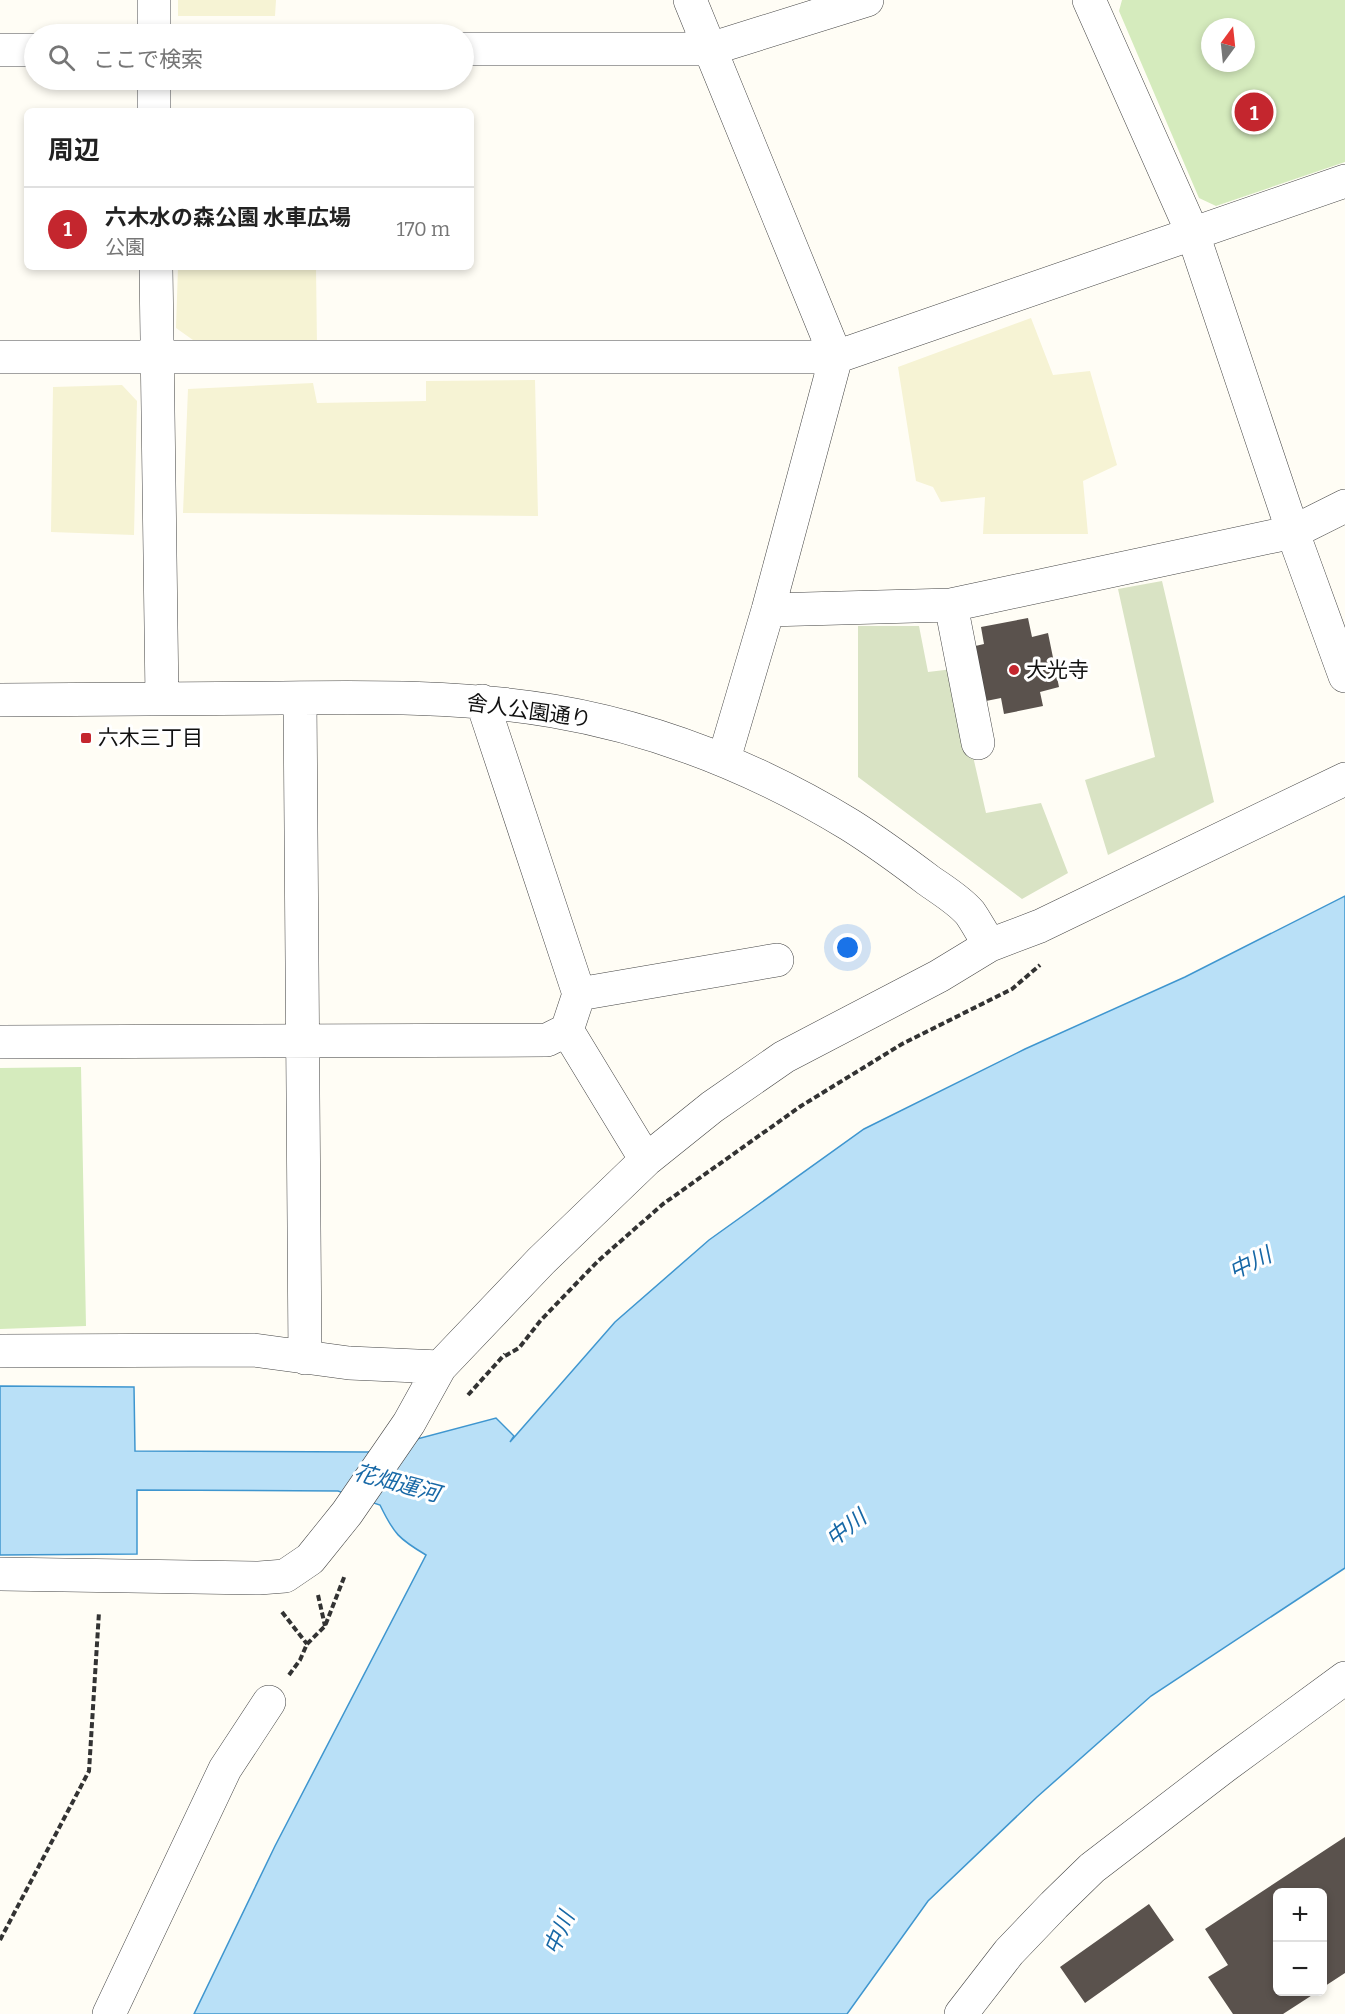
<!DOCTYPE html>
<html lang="ja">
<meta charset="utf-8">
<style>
body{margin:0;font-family:Bitter,"Noto Sans JP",serif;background:#f2f2f2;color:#222}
.controls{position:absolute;right:18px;bottom:18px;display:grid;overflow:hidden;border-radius:9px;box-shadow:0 3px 9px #0003}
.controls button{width:54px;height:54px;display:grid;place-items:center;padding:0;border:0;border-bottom:2px solid #e0e0e0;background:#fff;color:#222;font:30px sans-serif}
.compass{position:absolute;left:1201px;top:18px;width:54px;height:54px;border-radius:50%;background:#fff;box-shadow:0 3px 9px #0003;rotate:15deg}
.you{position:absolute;left:848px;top:948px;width:21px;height:21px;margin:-15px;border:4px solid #fff;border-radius:50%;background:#1a73e8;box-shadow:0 0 0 9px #1a73e833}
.badge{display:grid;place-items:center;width:39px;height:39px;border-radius:50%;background:#c4262e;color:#fff;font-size:20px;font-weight:700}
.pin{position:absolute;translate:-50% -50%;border:3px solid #fff;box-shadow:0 2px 6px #0006}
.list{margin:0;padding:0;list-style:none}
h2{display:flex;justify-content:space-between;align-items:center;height:78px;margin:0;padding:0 24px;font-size:26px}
h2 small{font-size:20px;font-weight:400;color:#767676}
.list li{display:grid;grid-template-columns:39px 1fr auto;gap:18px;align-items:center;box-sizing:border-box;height:84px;padding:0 24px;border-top:2px solid #e0e0e0}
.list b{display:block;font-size:22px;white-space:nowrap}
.list p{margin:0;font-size:20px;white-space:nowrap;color:#767676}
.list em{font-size:20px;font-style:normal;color:#767676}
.icon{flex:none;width:33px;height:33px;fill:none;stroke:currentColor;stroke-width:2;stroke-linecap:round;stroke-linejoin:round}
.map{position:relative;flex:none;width:1345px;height:2014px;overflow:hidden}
.search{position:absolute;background:#fff;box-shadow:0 3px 9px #0003;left:24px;top:24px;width:450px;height:66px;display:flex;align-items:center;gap:15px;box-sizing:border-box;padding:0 21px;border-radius:33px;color:#767676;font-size:22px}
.panel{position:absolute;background:#fff;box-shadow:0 3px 9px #0003;left:24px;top:108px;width:450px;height:162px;border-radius:9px}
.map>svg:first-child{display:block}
.farmland{fill:#f6f3d4}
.green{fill:#d5ebbd;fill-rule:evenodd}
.cemetery{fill:#d9e3c4}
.water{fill:#b9e0f7;stroke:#3f96cf;stroke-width:1.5}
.building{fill:#5a524d}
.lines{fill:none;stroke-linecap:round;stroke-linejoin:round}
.minor-casing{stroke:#444;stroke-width:34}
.path{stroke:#333;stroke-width:4;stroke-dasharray:6 3;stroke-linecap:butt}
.minor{stroke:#fff;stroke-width:33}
.poi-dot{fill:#c4262e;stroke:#fff;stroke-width:2}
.labels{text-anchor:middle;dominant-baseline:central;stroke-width:6;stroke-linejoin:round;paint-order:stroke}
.poi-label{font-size:21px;fill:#111;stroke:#fff;text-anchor:start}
.street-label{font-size:21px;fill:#111;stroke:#fff}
.water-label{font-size:22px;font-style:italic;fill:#1768a6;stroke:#fff}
</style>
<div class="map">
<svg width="1345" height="2014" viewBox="0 0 1345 2014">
<rect width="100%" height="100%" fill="#fffdf5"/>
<path class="farmland" d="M178,0H276L275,16H178Z
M178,267H316L317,346L193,340L176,328Z
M1031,318L1053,375L1090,371L1117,465L1083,481L1088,534H983L985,497L941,502L933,487L916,481L898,367Z
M535,380L538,516L183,513L188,389L313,383L317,403L426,401V381Z
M122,385L137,401L134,535L51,532L53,387Z"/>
<path class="green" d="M1122,0H1345V162L1216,206L1199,198L1119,11ZM1210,27H1246V63H1210Z
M81,1067L86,1326L0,1329V1068Z"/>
<path class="cemetery" d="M1162,581L1214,802L1108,855L1085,780L1155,757L1118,589Z
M858,626H919L928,672L953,669L986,813L1041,803L1068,873L1022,899L858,777Z"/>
<path class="water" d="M1345,896V1568L1151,1696L1037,1797L928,1901L847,2014H194L275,1846L426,1555C399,1539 394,1534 380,1505L338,1491L137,1490V1554L0,1555V1386L134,1387L135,1451L368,1452L496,1418L514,1436L510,1442L615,1322L709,1240L864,1129L1025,1049L1185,977Z"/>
<path class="building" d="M1028,618L1032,637L1048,633L1059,687L1040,692L1043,706L1004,714L1001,698L981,702L971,647L984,644L981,627Z
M1345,1837V1973L1322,1988V1892H1278V1992H1317L1283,2014H1233L1208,1977L1228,1965L1205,1929Z
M1149,1904L1174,1940L1085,2003L1060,1967Z"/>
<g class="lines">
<g class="minor-casing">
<path id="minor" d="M690,0L836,357L768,610L724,759
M1089,0L1193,234L1297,544L1345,676
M154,34V0
M464,49H710L867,0
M0,50H34
M154,80V111
M156,267L162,699
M0,357H836L1345,181
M951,605L978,743
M768,610L951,605L1293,532L1345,506
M300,698L305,1358
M0,700C94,699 188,698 282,698C373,697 464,696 553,711C659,729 758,769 850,825C877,842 903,861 928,880C942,890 959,900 970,913C977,923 983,935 990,945
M579,994L777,960
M567,1030L646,1160
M0,1042L547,1040L567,1030L579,994L482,701
M0,1351L254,1350L349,1363L440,1367
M0,1574L259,1578L285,1576L310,1559L347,1513L409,1423L440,1367L541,1261L646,1160L712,1107L784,1057L939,976L990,945L1040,926L1345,779
M109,2014L225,1769L269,1702
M961,2014L1009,1952L1054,1905L1092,1868L1225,1766L1345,1678"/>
</g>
<path class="path" d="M505,1356L519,1348L541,1320L598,1261L663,1204L801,1106L902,1044L1012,989L1040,965
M468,1395L505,1354
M318,1595L325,1626
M282,1612L307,1644
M289,1675L300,1660L307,1644L325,1626L345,1575
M0,1940L89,1771L99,1612"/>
<use href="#minor" class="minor"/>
</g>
<g class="poi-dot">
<circle cx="1014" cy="670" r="6"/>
<rect x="80" y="732" width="12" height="12" rx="3"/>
</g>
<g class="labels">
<g class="poi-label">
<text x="1026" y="670">大光寺</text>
<text x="98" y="738">六木三丁目</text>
</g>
<g class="street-label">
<text transform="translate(529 711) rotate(8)">舎人公園通り</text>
</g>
<g class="water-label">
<text transform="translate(1250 1263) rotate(-26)">中川</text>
<text transform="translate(397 1483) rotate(15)">花畑運河</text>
<text transform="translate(846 1528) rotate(-38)">中川</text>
<text transform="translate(559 1933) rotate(-67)">中川</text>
</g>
</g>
</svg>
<div class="controls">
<button>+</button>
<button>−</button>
</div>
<svg class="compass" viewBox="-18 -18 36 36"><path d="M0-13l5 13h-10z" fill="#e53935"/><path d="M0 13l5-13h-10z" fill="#767676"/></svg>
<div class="you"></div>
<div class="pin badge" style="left:1254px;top:112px">1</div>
<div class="search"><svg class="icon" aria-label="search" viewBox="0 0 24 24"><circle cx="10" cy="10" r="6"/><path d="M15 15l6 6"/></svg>ここで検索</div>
<section class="panel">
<h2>周辺<small></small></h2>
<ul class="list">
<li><span class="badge">1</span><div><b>六木水の森公園 水車広場</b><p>公園</p></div><em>170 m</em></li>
</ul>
</section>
</div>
